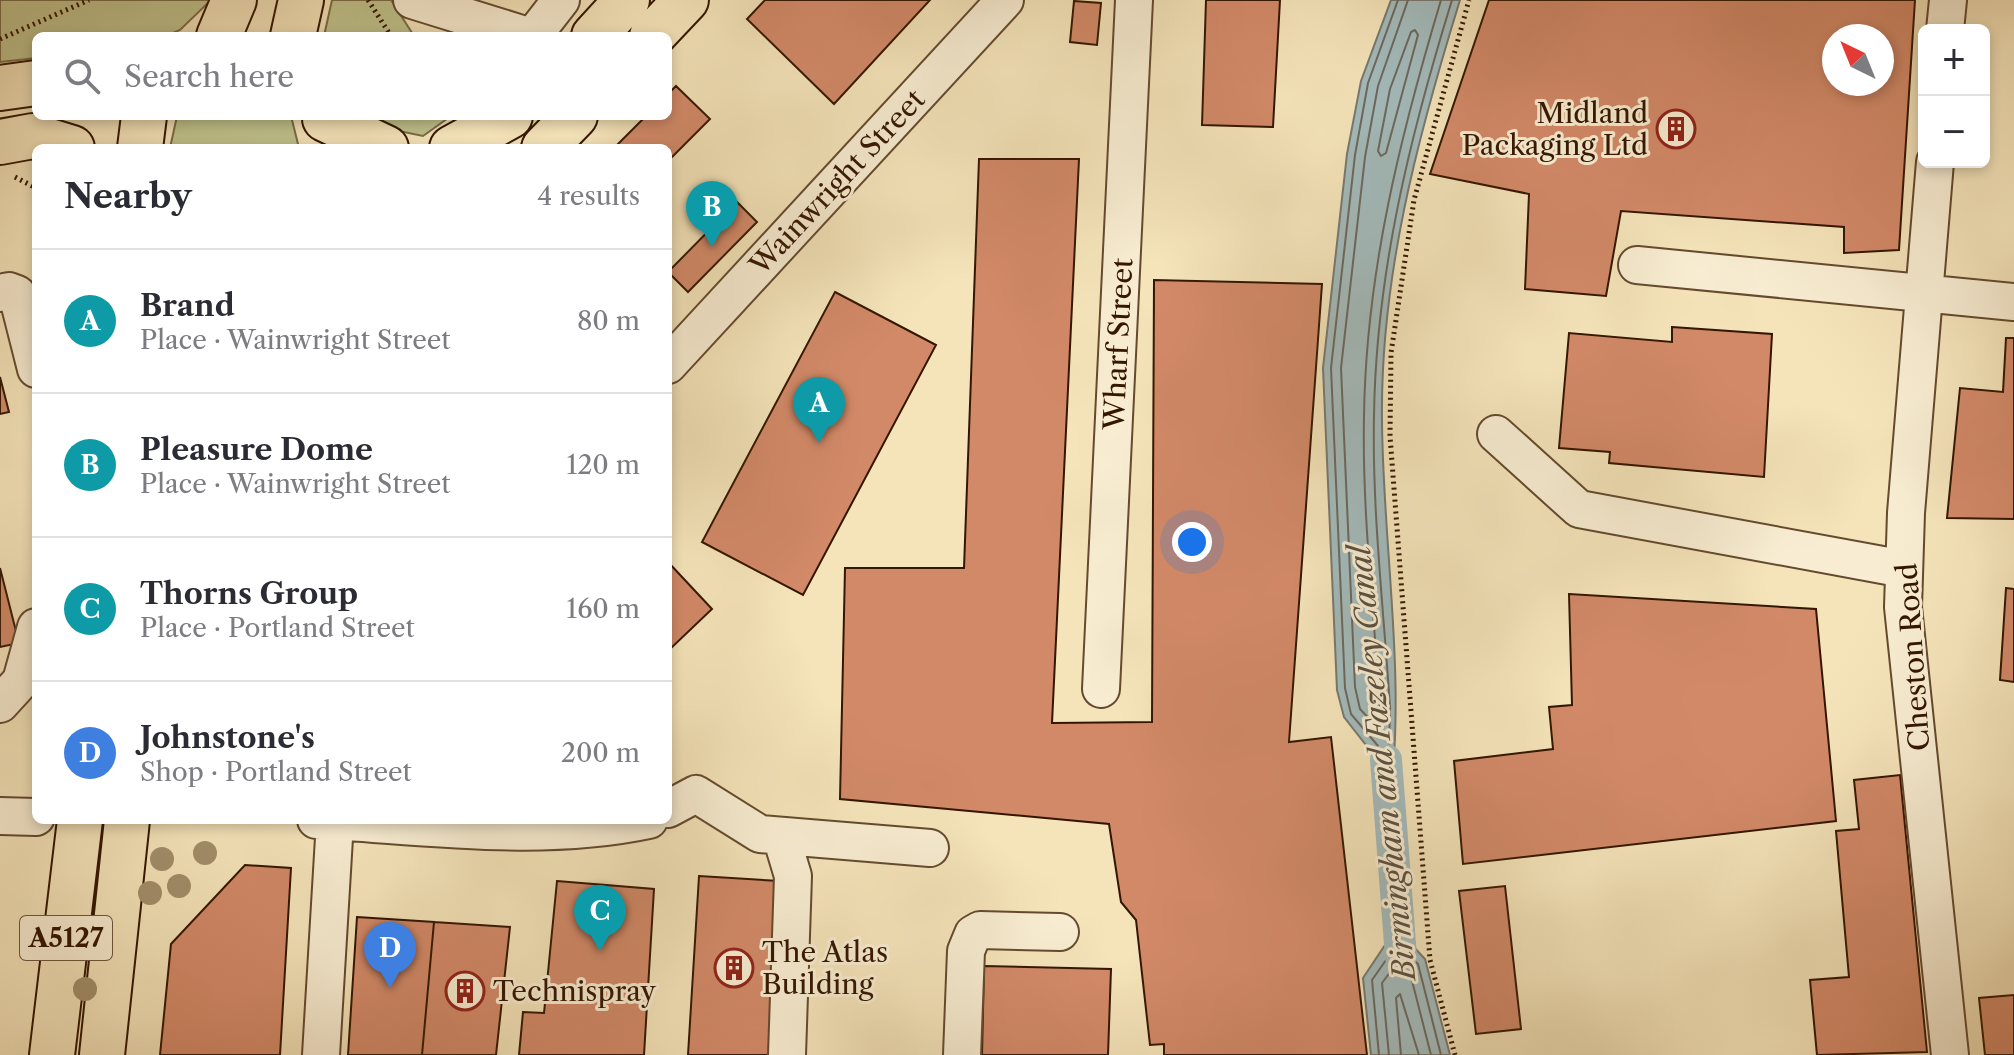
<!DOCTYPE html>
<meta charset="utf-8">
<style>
body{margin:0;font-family:"Libre Caslon Text",serif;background:#f2f2f3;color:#2b2b33}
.controls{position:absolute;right:24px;top:24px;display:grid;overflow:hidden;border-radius:12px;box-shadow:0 4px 12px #0003}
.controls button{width:72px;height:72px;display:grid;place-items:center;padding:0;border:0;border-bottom:2px solid #e1e1e2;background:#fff;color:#2b2b33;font:40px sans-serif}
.compass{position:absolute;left:1822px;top:24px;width:72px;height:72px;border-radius:50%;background:#fff;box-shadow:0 4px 12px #0003;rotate:317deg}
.you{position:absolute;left:1192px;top:542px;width:28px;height:28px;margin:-20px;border:6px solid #fff;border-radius:50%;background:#1a73e8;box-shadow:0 0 0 12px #1a73e833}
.badge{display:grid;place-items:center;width:52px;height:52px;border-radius:50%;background:#1a73e8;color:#fff;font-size:26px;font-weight:700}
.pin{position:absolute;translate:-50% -66px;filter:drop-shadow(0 2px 4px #0008)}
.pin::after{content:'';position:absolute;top:42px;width:28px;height:24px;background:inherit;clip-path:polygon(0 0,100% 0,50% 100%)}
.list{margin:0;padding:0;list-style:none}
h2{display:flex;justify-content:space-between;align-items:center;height:104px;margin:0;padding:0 32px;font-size:34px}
h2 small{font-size:26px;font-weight:400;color:#7c7c81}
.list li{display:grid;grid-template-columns:52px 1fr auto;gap:24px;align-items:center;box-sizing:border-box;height:144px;padding:0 32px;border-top:2px solid #e1e1e2}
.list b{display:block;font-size:30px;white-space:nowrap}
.list p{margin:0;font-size:26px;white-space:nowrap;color:#7c7c81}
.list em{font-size:26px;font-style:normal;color:#7c7c81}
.icon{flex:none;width:44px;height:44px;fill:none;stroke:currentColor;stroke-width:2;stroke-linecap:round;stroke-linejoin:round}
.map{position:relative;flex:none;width:2014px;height:1055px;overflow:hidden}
.search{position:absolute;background:#fff;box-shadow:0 4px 12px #0003;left:32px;top:32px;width:640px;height:88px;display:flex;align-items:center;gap:20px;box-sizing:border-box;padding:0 28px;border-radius:12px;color:#7c7c81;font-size:30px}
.panel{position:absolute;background:#fff;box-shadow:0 4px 12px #0003;left:32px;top:144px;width:640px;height:680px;border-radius:12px}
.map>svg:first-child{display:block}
.green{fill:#c0c38d;stroke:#7a6c46;stroke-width:2}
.water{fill:#a3bbbc;stroke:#777971;stroke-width:2}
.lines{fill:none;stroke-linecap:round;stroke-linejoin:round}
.shore{stroke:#6c685e;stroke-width:2}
.canal{stroke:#a3bbbc;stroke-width:32}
.building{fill:#d28968;stroke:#341600;stroke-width:2;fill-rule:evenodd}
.minor-casing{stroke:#644a2e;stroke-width:40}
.major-casing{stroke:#341600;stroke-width:48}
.path{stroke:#341600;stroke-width:5;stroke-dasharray:2 4;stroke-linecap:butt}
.minor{stroke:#f8edd2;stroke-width:36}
.major{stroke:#f5e4ba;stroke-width:44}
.tree{fill:#a28f6b}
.labels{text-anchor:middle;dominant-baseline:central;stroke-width:6;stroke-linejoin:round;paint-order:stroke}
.shield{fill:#f8edd2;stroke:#6f563f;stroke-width:2}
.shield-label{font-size:26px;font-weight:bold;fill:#341600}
.poi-label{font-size:28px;fill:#341600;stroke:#f8edd2;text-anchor:start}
.street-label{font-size:28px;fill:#341600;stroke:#f8edd2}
.water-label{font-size:30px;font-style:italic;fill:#5b5042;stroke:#f8edd2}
</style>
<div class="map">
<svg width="2014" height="1055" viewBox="0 0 2014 1055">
<rect width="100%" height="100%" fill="#f5e4ba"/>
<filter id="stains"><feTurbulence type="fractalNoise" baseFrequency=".0025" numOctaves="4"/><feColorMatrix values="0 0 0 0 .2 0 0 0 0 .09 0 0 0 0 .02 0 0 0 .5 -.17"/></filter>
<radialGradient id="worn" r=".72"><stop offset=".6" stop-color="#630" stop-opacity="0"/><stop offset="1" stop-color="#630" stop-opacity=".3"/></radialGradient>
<path class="green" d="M0,0H211L180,30L166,36H36V58L0,62Z
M332,0H391L414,36H324Z
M177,116H291L299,148H170Z
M365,116H451L423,136L394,130Z"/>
<path class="water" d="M1391,0H1460C1418,136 1380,277 1382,421C1383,548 1406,674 1390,801L1380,763L1344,717L1337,690L1323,368L1347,154L1361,81Z
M1397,916L1410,943L1425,959L1450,1055H1371L1363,978L1387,942Z"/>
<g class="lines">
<path class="shore" d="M1398,0L1368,83L1355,155L1331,368L1345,688L1351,714L1384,753L1389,746L1390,708C1384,611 1372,513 1374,416C1376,273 1410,136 1452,0
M1408,0L1378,86L1365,157L1341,368L1355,687L1360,709L1375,725L1379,722L1380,707C1374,611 1362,513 1364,416C1366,273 1400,137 1441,0
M1415,30L1418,35L1386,153L1381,156L1378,151L1390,89L1411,32Z
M1379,1055L1372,980L1398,943L1418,964L1441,1055
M1389,1055L1382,983L1399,960L1409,969L1431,1055
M1401,1055L1396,998L1400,994L1419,1055"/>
<path class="canal" d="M1386,760L1401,957"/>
</g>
<path class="building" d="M765,0H930L834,104L747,19Z
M1206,0H1280L1273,127L1202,125Z
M1489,0H1915L1899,250L1844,253V227L1621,211L1606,296L1525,289L1529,194L1430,174ZM1834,36H1882V84H1834Z
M1074,1L1101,3L1097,45L1070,42Z
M676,86L710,119L668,161V148H614L646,116H668V94Z
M979,159H1079L1052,723L1152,722L1154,280L1322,284L1289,742L1331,737L1367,1055H1164V1044L1150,1045L1136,920L1121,902L1109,824L840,799L845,568H964Z
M737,202L757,222L688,292L668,272Z
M835,292L936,345L803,595L702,542Z
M1672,327L1772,334L1764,477L1609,463L1610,452L1559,448L1569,333L1672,342Z
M2006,338H2014V519L1947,518L1960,388L2003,392Z
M0,377L9,412L0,414Z
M668,562L712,609L668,651Z
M0,568L19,643L0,647Z
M2006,588L2014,589V682L2000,680Z
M1569,594L1816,609L1836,821L1463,864L1454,761L1553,749L1549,707L1572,705Z
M1900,775L1927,1052L1817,1055L1810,980L1849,977L1836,831L1859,829L1854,780Z
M245,865L291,868L280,1055H160L171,944Z
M699,876L780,881L769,1055H688Z
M557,881L654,889L644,1055H519L523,1012L544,1013Z
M1505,886L1521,1029L1476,1034L1459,891Z
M357,917L434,922L422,1055H348Z
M434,922L510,927L496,1055H422Z
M984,966L1111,969L1108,1055H982Z
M2014,995V1055H1985L1979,998Z"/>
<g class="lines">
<g class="minor-casing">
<path id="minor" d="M412,0L528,36
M1945,30L1948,0
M533,36L561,0
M1935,162L1906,513L1903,607L1950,1055
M1637,265L2014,302
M0,293L9,291L17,294L36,369
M668,365L1005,0
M1496,434L1579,509L1904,569
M1101,689L1134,0
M0,704L21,681L36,627
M668,809L696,794L760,834L930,848
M0,816L36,817
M316,820C425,826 542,843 649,820
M781,836L793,876L787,1055
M321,1055L335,821
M962,1055L966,951L973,934L980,930L1060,932"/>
</g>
<g class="major-casing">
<path id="major" d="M219,36L234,0
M293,36L301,0
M594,36L627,0
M652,36L686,0
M0,88L36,83
M325,119L386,148
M0,142L33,136L72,148
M140,148L144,116
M452,148L510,116
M544,148L575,116
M52,1055L80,820
M102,1055L127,820"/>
</g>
<path class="path" d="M368,0L391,36
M0,39L89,0
M15,177L36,188
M1455,1055L1430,960L1390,436L1391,353L1414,200L1469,0"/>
<use href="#minor" class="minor"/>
<use href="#major" class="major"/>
</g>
<g class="tree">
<circle cx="205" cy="853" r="12"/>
<circle cx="162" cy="859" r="12"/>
<circle cx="179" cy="886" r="12"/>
<circle cx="150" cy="893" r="12"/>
<circle cx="85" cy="989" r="12"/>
</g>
<defs>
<g id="building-ring" transform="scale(2)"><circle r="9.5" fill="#f8edd2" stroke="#8f2418" stroke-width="1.5"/><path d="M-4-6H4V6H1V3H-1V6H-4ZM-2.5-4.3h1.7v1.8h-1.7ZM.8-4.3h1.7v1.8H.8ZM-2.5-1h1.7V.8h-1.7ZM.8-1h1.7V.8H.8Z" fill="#8f2418"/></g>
</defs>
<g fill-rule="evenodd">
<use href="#building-ring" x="1676" y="129"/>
<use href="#building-ring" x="734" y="968"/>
<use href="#building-ring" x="465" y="991"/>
</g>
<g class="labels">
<rect class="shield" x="20" y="916" width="92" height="44" rx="6"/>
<g class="shield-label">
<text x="66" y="938">A5127</text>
</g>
<g class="poi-label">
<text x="1648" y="113" text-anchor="end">Midland<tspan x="1648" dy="32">Packaging Ltd</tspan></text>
<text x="762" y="952">The Atlas<tspan x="762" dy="32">Building</tspan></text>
<text x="493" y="991">Technispray</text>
</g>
<g class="street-label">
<text transform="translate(837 182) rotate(-47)">Wainwright Street</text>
<text transform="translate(1118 344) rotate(-87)">Wharf Street</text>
<text transform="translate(1913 657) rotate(-94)">Cheston Road</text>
</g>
<g class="water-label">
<text transform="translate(1382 763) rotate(-96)">Birmingham and Fazeley Canal</text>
</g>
</g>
<rect width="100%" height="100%" filter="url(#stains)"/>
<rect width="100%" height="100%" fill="url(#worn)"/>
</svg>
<div class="controls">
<button>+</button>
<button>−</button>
</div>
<svg class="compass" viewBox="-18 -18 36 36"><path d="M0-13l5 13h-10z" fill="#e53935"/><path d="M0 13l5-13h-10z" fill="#7c7c81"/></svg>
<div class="you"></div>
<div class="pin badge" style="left:819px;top:443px;background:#0f9aa8">A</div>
<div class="pin badge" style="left:712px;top:247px;background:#0f9aa8">B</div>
<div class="pin badge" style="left:600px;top:951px;background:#0f9aa8">C</div>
<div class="pin badge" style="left:390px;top:988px;background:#3f7fe0">D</div>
<div class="search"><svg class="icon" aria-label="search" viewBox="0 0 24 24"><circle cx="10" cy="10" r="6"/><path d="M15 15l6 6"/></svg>Search here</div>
<section class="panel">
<h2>Nearby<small>4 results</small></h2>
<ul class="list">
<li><span class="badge" style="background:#0f9aa8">A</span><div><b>Brand</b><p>Place · Wainwright Street</p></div><em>80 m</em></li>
<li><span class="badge" style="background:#0f9aa8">B</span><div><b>Pleasure Dome</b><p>Place · Wainwright Street</p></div><em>120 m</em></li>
<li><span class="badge" style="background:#0f9aa8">C</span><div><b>Thorns Group</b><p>Place · Portland Street</p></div><em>160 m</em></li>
<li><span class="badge" style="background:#3f7fe0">D</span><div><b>Johnstone's</b><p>Shop · Portland Street</p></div><em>200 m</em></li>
</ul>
</section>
</div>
